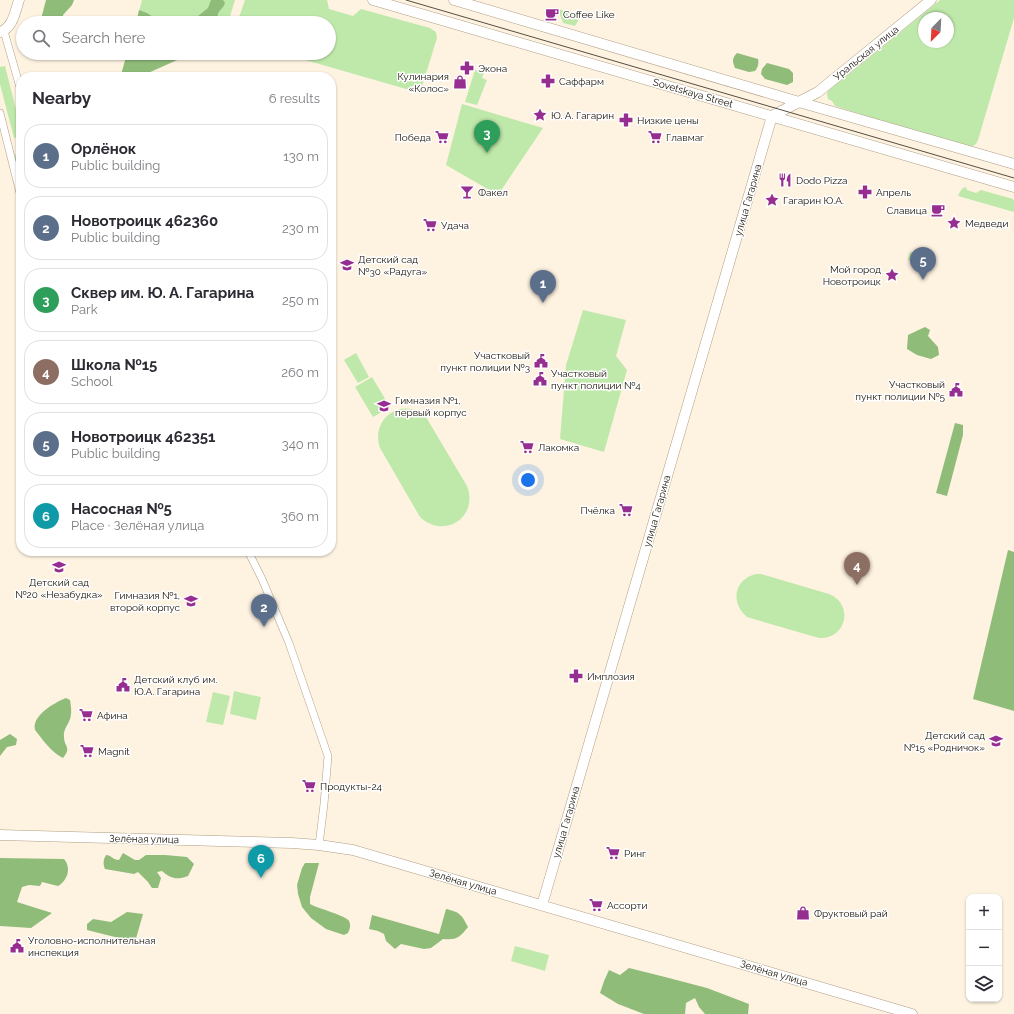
<!DOCTYPE html>
<meta charset="utf-8">
<style>
body{margin:0;font-family:Raleway,sans-serif;background:#f2f2f3;color:#2b2b33}
.controls{position:absolute;right:12px;bottom:12px;display:grid;overflow:hidden;border-radius:8px;box-shadow:0 1px 3px #0004}
.controls button{width:36px;height:36px;display:grid;place-items:center;padding:0;border:0;border-bottom:1px solid #e1e1e2;background:#fff;color:#2b2b33;font:20px sans-serif}
.compass{position:absolute;left:918px;top:12px;width:36px;height:36px;border-radius:50%;background:#fff;box-shadow:0 1px 3px #0004;rotate:204deg}
.you{position:absolute;left:528px;top:480px;width:14px;height:14px;margin:-10px;border:3px solid #fff;border-radius:50%;background:#1a73e8;box-shadow:0 0 0 6px #1a73e833}
.badge{display:grid;place-items:center;width:26px;height:26px;border-radius:50%;background:#962e92;color:#fff;font-size:13px;font-weight:700}
.pin{position:absolute;translate:-50% -33px;filter:drop-shadow(0 1px 2px #0008)}
.pin::after{content:'';position:absolute;top:21px;width:14px;height:12px;background:inherit;clip-path:polygon(0 0,100% 0,50% 100%)}
.list{margin:0;padding:0;list-style:none}
h2{display:flex;justify-content:space-between;align-items:center;height:52px;margin:0;padding:0 16px;font-size:17px}
h2 small{font-size:13px;font-weight:400;color:#7c7c81}
.list li{display:grid;grid-template-columns:26px 1fr auto;gap:12px;align-items:center;box-sizing:border-box;height:64px;margin:0 8px 8px;padding:0 8px;border:1px solid #e1e1e2;border-radius:16px}
.list b{display:block;font-size:15px;white-space:nowrap}
.list p{margin:0;font-size:13px;white-space:nowrap;color:#7c7c81}
.list em{font-size:13px;font-style:normal;color:#7c7c81}
.icon{flex:none;width:22px;height:22px;fill:none;stroke:currentColor;stroke-width:2;stroke-linecap:round;stroke-linejoin:round}
.map{position:relative;flex:none;width:1014px;height:1014px;overflow:hidden}
.search{position:absolute;background:#fff;box-shadow:0 1px 3px #0004;left:16px;top:16px;width:320px;height:44px;display:flex;align-items:center;gap:10px;box-sizing:border-box;padding:0 14px;border-radius:22px;color:#7c7c81;font-size:15px}
.panel{position:absolute;background:#fff;box-shadow:0 1px 3px #0004;left:16px;top:72px;width:320px;height:484px;border-radius:16px}
.map>svg:first-child{display:block}
.green{fill:#bfe9aa;fill-rule:evenodd}
.forest{fill:#90bc7a}
.lines{fill:none;stroke-linecap:round;stroke-linejoin:round}
.street-casing{stroke:#b09e83;stroke-width:8}
.secondary-casing{stroke:#b09e83;stroke-width:11}
.street{stroke:#fff;stroke-width:7}
.secondary{stroke:#fff;stroke-width:10}
.tram{stroke:#564e42;stroke-width:1}
.labels{text-anchor:middle;dominant-baseline:central;stroke-width:3;stroke-linejoin:round;paint-order:stroke}
.poi-label{font-size:10px;fill:#1a1309;stroke:#fff;text-anchor:start}
.street-label{font-size:10px;fill:#1a1309;stroke:#fff}
</style>
<div class="map">
<svg width="1014" height="1014" viewBox="0 0 1014 1014">
<rect width="100%" height="100%" fill="#fef2e1"/>
<path class="green" d="M142,0H235L228,23H136Z
M245,0H327L329,9L353,16L361,9L430,28L436,32L437,38L420,93L281,53H329V23H237Z
M940,0H1014V18L978,140L976,144L971,147L876,119L835,106L832,101L828,99L827,94L828,91ZM924,18H948V42H924Z
M558,9L581,16L575,26L563,23Z
M5,66L21,129V136L14,138L0,84V67Z
M475,70L484,72L482,78L487,80L477,105L465,102Z
M462,104L543,128L498,195L446,165Z
M21,148V184L15,159V156L18,149Z
M966,187L967,190L976,193L981,190L1013,199L1014,201V212L958,196C960,192 961,188 966,187Z
M910,252L930,258L928,265L908,260Z
M583,310L626,320L616,356L627,370L604,452L560,439L566,365Z
M356,353L369,377L358,383L344,360Z
M372,377L390,407L373,417L355,387Z
M399,409C410,407 418,410 426,417L467,486C479,517 444,540 420,517L380,448C374,431 382,415 399,409Z
M756,574H761L829,594C854,604 847,639 819,638L747,617C730,603 734,579 756,574Z
M234,691L261,697L256,720L230,714Z
M213,692L230,696L223,725L206,722Z
M515,946L549,955L545,971L511,961Z"/>
<path class="forest" d="M46,0H74L72,5L63,15L64,23H40Z
M211,0H223L225,3C223,9 219,10 218,14C217,16 218,20 218,23H198L197,21L198,16L208,8Z
M139,10L147,13L158,20V23H136Z
M127,53H193L139,77H125L121,75Z
M737,53L758,59C759,64 758,67 755,71L749,72L735,68C732,61 732,58 737,53Z
M767,63L789,69L793,73V82L787,85L765,79L761,74L762,69Z
M925,327L930,330L928,336L938,347L939,355L931,359L917,355L907,349L908,335Z
M955,423L963,425V435L947,496L936,493Z
M1008,550L1014,552V711L973,699Z
M66,698L70,700C71,706 72,713 70,719C68,725 63,730 64,737C64,747 72,747 63,758C51,752 43,740 35,730C35,728 34,726 35,724C38,712 56,702 66,698Z
M10,734L17,739L16,745L7,747L0,756V740Z
M123,853L135,860H139L146,855H165L187,857L194,864L188,876C177,880 171,879 162,871L157,872L161,878L158,888H152L148,882L138,872L134,874L105,869C103,864 103,860 106,855C111,855 113,860 119,860Z
M0,858L64,859C72,868 67,881 58,886L42,882L40,886L29,885L22,887L17,902L52,913L31,928L0,926Z
M305,863H319L310,897V904C317,908 347,916 349,921C351,925 350,929 348,933L344,935L326,929L311,918L302,907L298,894L297,885L302,868Z
M446,909C460,912 462,915 468,927C459,938 457,940 443,939L431,948L424,949L401,944L395,949L386,941L384,934L378,931L369,929L372,915L439,934Z
M127,912L143,914L135,942L87,930V924L93,919L111,922Z
M629,968L665,977L707,988L749,1004L748,1014H705L699,1007L695,998L686,1003L685,1014H644L618,1004L600,993L604,981L609,970L620,975Z"/>
<g class="lines">
<g class="street-casing">
<path id="street" d="M4,31L21,91
M0,113L21,197
M248,551L262,579L289,643L328,756L324,804L319,845"/>
</g>
<g class="secondary-casing">
<path id="secondary" d="M373,0L1014,187
M454,0L799,102L1014,164
M0,32C13,28 15,12 19,0
M772,116L818,92L931,0
M0,835L292,843L319,845L353,850L912,1014
M542,905L772,116"/>
</g>
<use href="#street" class="street"/>
<use href="#secondary" class="secondary"/>
<path class="tram" d="M406,0L1014,178"/>
</g>
<defs>
<g id="cafe-bare" transform="scale(1.08)"><path d="M-5.5-4.5H6V0H3Q3 3.5 0 3.5H-2.5Q-5.5 3.5-5.5 0ZM3-3.2v2h1.7v-2ZM-6 4.5H4V6H-6Z" fill="#962e92" stroke="#fff" stroke-width="2.5" paint-order="stroke"/></g>
<g id="pharmacy-bare" transform="scale(1.08)"><path d="M-2-6h4v4h4v4h-4v4h-4v-4h-4v-4h4Z" fill="#962e92" stroke="#fff" stroke-width="2.5" paint-order="stroke"/></g>
<g id="shop-bare" transform="scale(1.08)"><path d="M-5-2.5h2.3a2.7 3.5 0 0 1 5.4 0H5L5.5 6h-11ZM-1.5-2.5h3a1.5 2.3 0 0 0-3 0Z" fill="#962e92" stroke="#fff" stroke-width="2.5" paint-order="stroke"/></g>
<g id="sight-bare" transform="scale(1.08)"><path d="M0-6L1.8-2.2L6-1.7L2.9 1.2L3.7 5.4L0 3.3L-3.7 5.4L-2.9 1.2L-6-1.7L-1.8-2.2Z" fill="#962e92" stroke="#fff" stroke-width="2.5" paint-order="stroke"/></g>
<g id="supermarket-bare" transform="scale(1.08)"><path d="M-6-5.5h2.5l.6 2H6L4.5 2H-2.5L-4.4-4H-6ZM-1.5 3.2a1.3 1.3 0 1 0 .1 0ZM3 3.2a1.3 1.3 0 1 0 .1 0Z" fill="#962e92" stroke="#fff" stroke-width="2.5" paint-order="stroke"/></g>
<g id="restaurant-bare" transform="scale(1.08)"><path d="M-5-6h1v4h1v-4h1v4h1v-4h1v5L-1.5 .5V6h-2V.5L-5-1ZM5-6V6H3V1.5H1.5Q1.5-4 5-6Z" fill="#962e92" stroke="#fff" stroke-width="2.5" paint-order="stroke"/></g>
<g id="bar-bare" transform="scale(1.08)"><path d="M-6-5H6L.8 .8V4.5H3.5V6h-7V4.5H-.8V.8Z" fill="#962e92" stroke="#fff" stroke-width="2.5" paint-order="stroke"/></g>
<g id="school-bare" transform="scale(1.08)"><path d="M0-5L7-2L0 1L-7-2ZM-4 1L0 2.5L4 1V4Q0 6-4 4Z" fill="#962e92" stroke="#fff" stroke-width="2.5" paint-order="stroke"/></g>
<g id="civic-bare" transform="scale(1.08)"><path d="M-.6-6.5H3V-4.5H.6V-3L4-1V1h2V6H-6V1h2V-1L-.6-3ZM-1.2 2.5V6h2.4V2.5Z" fill="#962e92" stroke="#fff" stroke-width="2.5" paint-order="stroke"/></g>
</defs>
<g fill-rule="evenodd">
<use href="#cafe-bare" x="552" y="14"/>
<use href="#pharmacy-bare" x="467" y="68"/>
<use href="#pharmacy-bare" x="548" y="81"/>
<use href="#shop-bare" x="460" y="82"/>
<use href="#sight-bare" x="540" y="115"/>
<use href="#pharmacy-bare" x="626" y="120"/>
<use href="#supermarket-bare" x="442" y="137"/>
<use href="#supermarket-bare" x="655" y="137"/>
<use href="#restaurant-bare" x="785" y="180"/>
<use href="#bar-bare" x="467" y="192"/>
<use href="#pharmacy-bare" x="865" y="192"/>
<use href="#sight-bare" x="772" y="200"/>
<use href="#cafe-bare" x="938" y="210"/>
<use href="#sight-bare" x="954" y="223"/>
<use href="#supermarket-bare" x="430" y="225"/>
<use href="#school-bare" x="347" y="265"/>
<use href="#sight-bare" x="892" y="275"/>
<use href="#civic-bare" x="541" y="361"/>
<use href="#civic-bare" x="540" y="379"/>
<use href="#civic-bare" x="956" y="390"/>
<use href="#school-bare" x="384" y="406"/>
<use href="#supermarket-bare" x="527" y="447"/>
<use href="#supermarket-bare" x="626" y="510"/>
<use href="#school-bare" x="59" y="567"/>
<use href="#school-bare" x="191" y="601"/>
<use href="#pharmacy-bare" x="576" y="676"/>
<use href="#civic-bare" x="123" y="685"/>
<use href="#supermarket-bare" x="86" y="715"/>
<use href="#school-bare" x="996" y="741"/>
<use href="#supermarket-bare" x="87" y="751"/>
<use href="#supermarket-bare" x="309" y="786"/>
<use href="#supermarket-bare" x="613" y="853"/>
<use href="#supermarket-bare" x="596" y="905"/>
<use href="#shop-bare" x="803" y="913"/>
<use href="#civic-bare" x="17" y="946"/>
</g>
<g class="labels">
<g class="poi-label">
<text x="563" y="14">Coffee Like</text>
<text x="478" y="68">Экона</text>
<text x="449" y="76" text-anchor="end">Кулинария<tspan x="449" dy="12">«Колос»</tspan></text>
<text x="559" y="81">Саффарм</text>
<text x="551" y="115">Ю. А. Гагарин</text>
<text x="637" y="120">Низкие цены</text>
<text x="431" y="137" text-anchor="end">Победа</text>
<text x="666" y="137">Главмаг</text>
<text x="796" y="180">Dodo Pizza</text>
<text x="478" y="192">Факел</text>
<text x="876" y="192">Апрель</text>
<text x="783" y="200">Гагарин Ю.А.</text>
<text x="927" y="210" text-anchor="end">Славица</text>
<text x="965" y="223">Медведи</text>
<text x="441" y="225">Удача</text>
<text x="358" y="259">Детский сад<tspan x="358" dy="12">№30 «Радуга»</tspan></text>
<text x="881" y="269" text-anchor="end">Мой город<tspan x="881" dy="12">Новотроицк</tspan></text>
<text x="530" y="355" text-anchor="end">Участковый<tspan x="530" dy="12">пункт полиции №3</tspan></text>
<text x="551" y="373">Участковый<tspan x="551" dy="12">пункт полиции №4</tspan></text>
<text x="945" y="384" text-anchor="end">Участковый<tspan x="945" dy="12">пункт полиции №5</tspan></text>
<text x="395" y="400">Гимназия №1,<tspan x="395" dy="12">первый корпус</tspan></text>
<text x="538" y="447">Лакомка</text>
<text x="615" y="510" text-anchor="end">Пчёлка</text>
<text x="59" y="582" text-anchor="middle">Детский сад<tspan x="59" dy="12">№20 «Незабудка»</tspan></text>
<text x="180" y="595" text-anchor="end">Гимназия №1,<tspan x="180" dy="12">второй корпус</tspan></text>
<text x="587" y="676">Имплозия</text>
<text x="134" y="679">Детский клуб им.<tspan x="134" dy="12">Ю.А. Гагарина</tspan></text>
<text x="97" y="715">Афина</text>
<text x="985" y="735" text-anchor="end">Детский сад<tspan x="985" dy="12">№15 «Родничок»</tspan></text>
<text x="98" y="751">Magnit</text>
<text x="320" y="786">Продукты-24</text>
<text x="624" y="853">Ринг</text>
<text x="607" y="905">Ассорти</text>
<text x="814" y="913">Фруктовый рай</text>
<text x="28" y="940">Уголовно-исполнительная<tspan x="28" dy="12">инспекция</tspan></text>
</g>
<g class="street-label">
<text transform="translate(866 53) rotate(-39)">Уральская улица</text>
<text transform="translate(693 93) rotate(16)">Sovetskaya Street</text>
<text transform="translate(748 200) rotate(-74)">улица Гагарина</text>
<text transform="translate(657 511) rotate(-74)">улица Гагарина</text>
<text transform="translate(566 822) rotate(-74)">улица Гагарина</text>
<text transform="translate(144 839) rotate(1)">Зелёная улица</text>
<text transform="translate(463 882) rotate(16)">Зелёная улица</text>
<text transform="translate(774 973) rotate(16)">Зелёная улица</text>
</g>
</g>
</svg>
<div class="controls">
<button>+</button>
<button>−</button>
<button><svg class="icon" aria-label="layers" viewBox="0 0 24 24"><path d="M12 4l9 5-9 5-9-5zM3 14l9 5 9-5"/></svg></button>
</div>
<svg class="compass" viewBox="-18 -18 36 36"><path d="M0-13l5 13h-10z" fill="#e53935"/><path d="M0 13l5-13h-10z" fill="#7c7c81"/></svg>
<div class="you"></div>
<div class="pin badge" style="left:543px;top:303px;background:#5c6f8a">1</div>
<div class="pin badge" style="left:264px;top:627px;background:#5c6f8a">2</div>
<div class="pin badge" style="left:487px;top:153px;background:#2e9e5b">3</div>
<div class="pin badge" style="left:857px;top:585px;background:#8d6e63">4</div>
<div class="pin badge" style="left:923px;top:280px;background:#5c6f8a">5</div>
<div class="pin badge" style="left:261px;top:878px;background:#0f9aa8">6</div>
<div class="search"><svg class="icon" aria-label="search" viewBox="0 0 24 24"><circle cx="10" cy="10" r="6"/><path d="M15 15l6 6"/></svg>Search here</div>
<section class="panel">
<h2>Nearby<small>6 results</small></h2>
<ul class="list">
<li><span class="badge" style="background:#5c6f8a">1</span><div><b>Орлёнок</b><p>Public building</p></div><em>130 m</em></li>
<li><span class="badge" style="background:#5c6f8a">2</span><div><b>Новотроицк 462360</b><p>Public building</p></div><em>230 m</em></li>
<li><span class="badge" style="background:#2e9e5b">3</span><div><b>Сквер им. Ю. А. Гагарина</b><p>Park</p></div><em>250 m</em></li>
<li><span class="badge" style="background:#8d6e63">4</span><div><b>Школа №15</b><p>School</p></div><em>260 m</em></li>
<li><span class="badge" style="background:#5c6f8a">5</span><div><b>Новотроицк 462351</b><p>Public building</p></div><em>340 m</em></li>
<li><span class="badge" style="background:#0f9aa8">6</span><div><b>Насосная №5</b><p>Place · Зелёная улица</p></div><em>360 m</em></li>
</ul>
</section>
</div>
